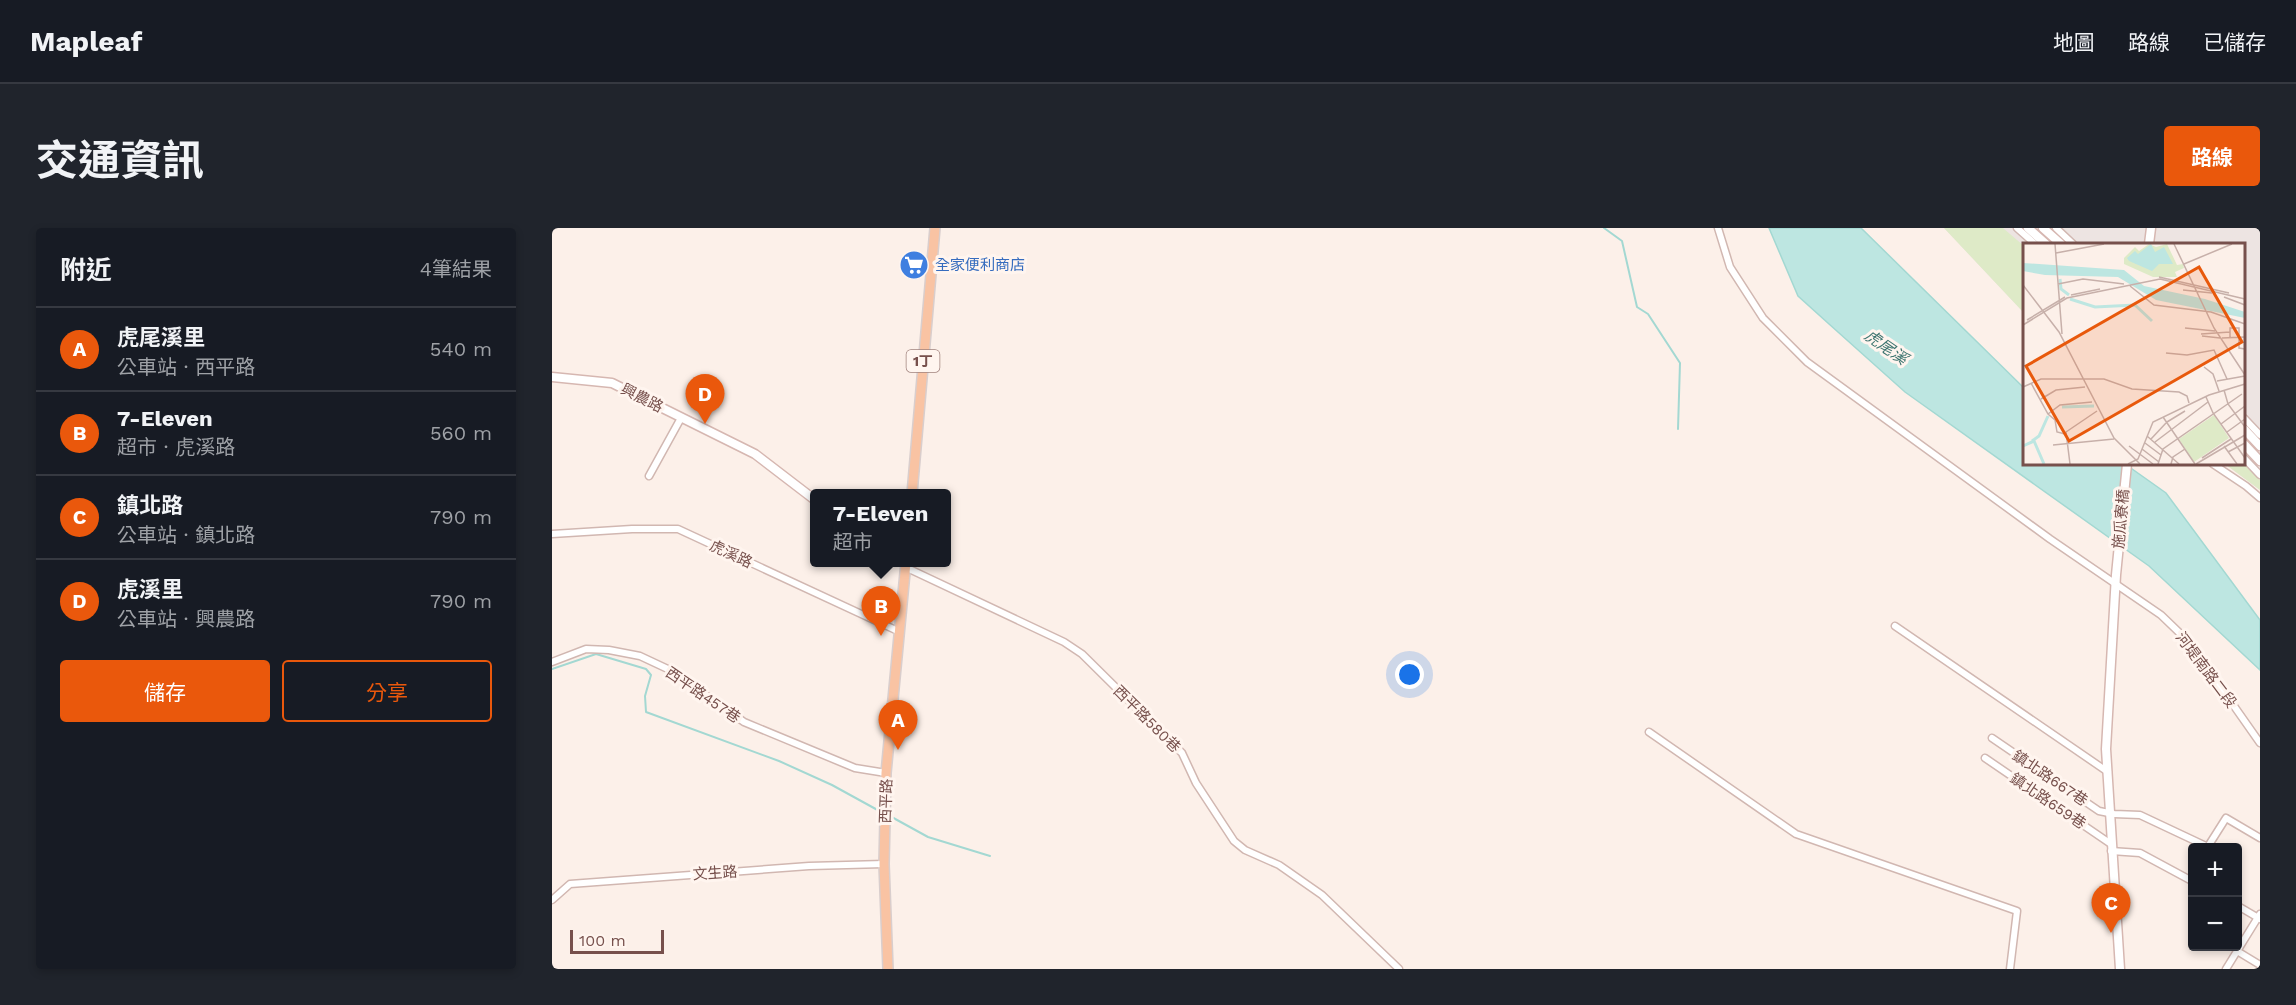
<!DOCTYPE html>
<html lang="zh-TW">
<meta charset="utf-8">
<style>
body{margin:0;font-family:"Work Sans","Noto Sans TC",sans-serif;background:#20242c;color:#f1f3f6}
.controls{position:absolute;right:18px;bottom:18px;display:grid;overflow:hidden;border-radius:6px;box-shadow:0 3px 9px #0003}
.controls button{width:54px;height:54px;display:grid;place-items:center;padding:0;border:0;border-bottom:2px solid #363941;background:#171b24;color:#f1f3f6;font:30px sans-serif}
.scale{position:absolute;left:18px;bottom:15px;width:94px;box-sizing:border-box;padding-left:6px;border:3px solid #77504c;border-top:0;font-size:16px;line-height:21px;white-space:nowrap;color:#77504c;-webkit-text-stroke:4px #fff5ef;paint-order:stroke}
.you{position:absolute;left:858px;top:447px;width:21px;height:21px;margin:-15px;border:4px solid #fff;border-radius:50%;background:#1a73e8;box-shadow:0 0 0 9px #1a73e833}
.badge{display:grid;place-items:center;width:39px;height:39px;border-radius:50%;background:#ea580c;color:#fff;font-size:20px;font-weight:700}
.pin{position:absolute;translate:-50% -50px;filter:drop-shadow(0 2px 3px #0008)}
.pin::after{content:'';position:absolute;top:32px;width:21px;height:18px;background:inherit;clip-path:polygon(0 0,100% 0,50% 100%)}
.popup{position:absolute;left:258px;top:261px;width:141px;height:78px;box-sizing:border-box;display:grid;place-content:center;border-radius:6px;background:#171b24;filter:drop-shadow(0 2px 4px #0005);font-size:20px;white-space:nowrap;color:#9ea1a6}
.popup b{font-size:22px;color:#f1f3f6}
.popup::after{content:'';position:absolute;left:50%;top:100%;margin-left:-12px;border:12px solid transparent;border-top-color:#171b24}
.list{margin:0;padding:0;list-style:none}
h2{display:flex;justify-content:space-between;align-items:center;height:78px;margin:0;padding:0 24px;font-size:26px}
h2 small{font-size:20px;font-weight:400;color:#9ea1a6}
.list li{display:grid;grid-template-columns:39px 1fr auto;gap:18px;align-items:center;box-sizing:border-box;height:84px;padding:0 24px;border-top:2px solid #363941}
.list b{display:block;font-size:22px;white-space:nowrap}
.list p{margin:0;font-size:20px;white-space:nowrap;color:#9ea1a6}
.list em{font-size:20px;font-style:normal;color:#9ea1a6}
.actions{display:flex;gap:12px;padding:18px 24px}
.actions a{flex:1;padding:14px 0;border:2px solid #ea580c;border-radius:6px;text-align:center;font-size:21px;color:#ea580c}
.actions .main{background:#ea580c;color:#fff}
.map{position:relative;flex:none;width:1708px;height:741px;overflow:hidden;border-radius:6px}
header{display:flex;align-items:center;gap:36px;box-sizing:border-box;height:84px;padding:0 30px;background:#171b24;border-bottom:2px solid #363941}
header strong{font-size:28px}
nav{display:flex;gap:33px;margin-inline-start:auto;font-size:21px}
.intro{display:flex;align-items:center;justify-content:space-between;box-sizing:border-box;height:144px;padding:0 36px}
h1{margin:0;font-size:42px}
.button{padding:15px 27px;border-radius:6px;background:#ea580c;color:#fff;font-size:21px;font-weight:700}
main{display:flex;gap:36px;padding:0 36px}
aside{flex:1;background:#171b24;border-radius:6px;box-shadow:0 3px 9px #0003}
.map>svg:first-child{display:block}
.industrial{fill:#ede4e2}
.green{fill:#deeac7}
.water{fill:#bde6e1;stroke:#a3d8d2;stroke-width:1.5}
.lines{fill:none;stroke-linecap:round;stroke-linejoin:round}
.stream{stroke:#a3d8d2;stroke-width:2}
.street-casing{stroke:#d1b7b1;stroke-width:9}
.secondary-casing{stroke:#d6b7b1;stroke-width:11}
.primary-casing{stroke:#d9cecd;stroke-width:12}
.street{stroke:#fff;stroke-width:6}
.secondary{stroke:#fff;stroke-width:8}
.primary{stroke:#f9c3a3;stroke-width:9}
.labels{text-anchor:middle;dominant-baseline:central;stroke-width:6;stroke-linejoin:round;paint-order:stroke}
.shield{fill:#fff5ef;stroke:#a0827d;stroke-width:1.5}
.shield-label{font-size:14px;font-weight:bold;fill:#77504c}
.shop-label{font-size:15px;fill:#366cbe;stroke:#fff5ef;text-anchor:start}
.street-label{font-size:15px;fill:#77504c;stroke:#fff5ef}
.water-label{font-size:16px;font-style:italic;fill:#3c746f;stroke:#fff5ef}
.inset-river{fill:none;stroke:#bde6e1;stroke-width:3}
.inset-road{fill:none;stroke:#c7b0aa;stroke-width:1.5}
.view{fill:#e8590c;fill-opacity:0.15;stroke:#e8590c;stroke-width:3}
.inset-edge{fill:none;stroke:#77504c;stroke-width:3}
</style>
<header>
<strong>Mapleaf</strong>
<nav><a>地圖</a><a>路線</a><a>已儲存</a></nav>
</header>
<div class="intro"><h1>交通資訊</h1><a class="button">路線</a></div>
<main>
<aside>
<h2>附近<small>4筆結果</small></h2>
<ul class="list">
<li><span class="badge">A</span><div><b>虎尾溪里</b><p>公車站 · 西平路</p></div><em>540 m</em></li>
<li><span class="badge">B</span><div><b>7-Eleven</b><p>超市 · 虎溪路</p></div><em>560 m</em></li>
<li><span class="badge">C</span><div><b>鎮北路</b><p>公車站 · 鎮北路</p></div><em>790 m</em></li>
<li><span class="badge">D</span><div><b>虎溪里</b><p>公車站 · 興農路</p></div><em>790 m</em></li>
</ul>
<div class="actions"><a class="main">儲存</a><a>分享</a></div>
</aside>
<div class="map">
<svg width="1708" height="741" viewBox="0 0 1708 741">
<rect width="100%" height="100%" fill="#fcf0e9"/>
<path class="industrial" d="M1392,0H1708V262L1673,236H1692V16H1472V85Z"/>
<path class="green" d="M1392,0H1451L1472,18V85Z
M1692,235L1708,252V262L1673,236Z"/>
<path class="water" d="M1217,0H1309L1472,160V236H1573L1614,265L1708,392V442L1597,338L1353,164L1277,96L1246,68Z"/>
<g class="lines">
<path class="stream" d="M1052,0L1070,13L1085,79L1096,86L1128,135L1126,201
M0,441L44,426L94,441L99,447L93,468L94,484L227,533L280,557L331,585
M336,587L376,609L438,628"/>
<g class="street-casing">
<path id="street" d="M1166,0L1178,39L1211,90L1255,134L1498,311L1609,387L1637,414L1708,515
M1465,0L1483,16
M1504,0L1521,16
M1692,190L1708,207
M1692,230L1708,247
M1661,236L1694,258L1708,270
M97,248L129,190
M0,306L80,301H126L348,404
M353,339L512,414L530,426L630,525L644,555L682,613L693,622L727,637L770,667L847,741
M1343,398L1556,544
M0,434L34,421L57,422L88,428L120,443L192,494L303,540L334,545
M1097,504L1244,606L1465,683L1458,741
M1440,510L1547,583L1562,586L1588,587L1656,619
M1433,530L1559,616
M1655,620L1674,590L1708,610
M1559,623L1588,625L1640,653
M0,672L18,656L257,638L332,636
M1686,678L1708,691
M1685,723L1708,737
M1674,741L1708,686"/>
</g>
<g class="secondary-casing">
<path id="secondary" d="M1476,0L1494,16
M1491,0L1509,16
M1597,16L1599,0
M0,149L60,155L203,226L263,272
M1692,201L1708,218
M1692,216L1708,233
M1568,741L1554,521L1564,347L1575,236"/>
</g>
<g class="primary-casing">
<path id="primary" d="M360,266L383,0
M336,741L332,636L334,545L354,334"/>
</g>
<use href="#street" class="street"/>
<use href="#secondary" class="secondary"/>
<use href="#primary" class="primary"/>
</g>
<defs>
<g id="supermarket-disc" transform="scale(1.5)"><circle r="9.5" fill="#3f7fe0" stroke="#fff5ef"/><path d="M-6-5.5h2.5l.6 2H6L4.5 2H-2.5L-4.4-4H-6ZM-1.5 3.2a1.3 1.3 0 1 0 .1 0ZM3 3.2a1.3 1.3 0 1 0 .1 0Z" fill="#fff"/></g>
</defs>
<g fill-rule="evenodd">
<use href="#supermarket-disc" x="362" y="37"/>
</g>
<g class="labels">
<rect class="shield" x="354.5" y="122" width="33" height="22" rx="4.5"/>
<g class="shield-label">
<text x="371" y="133">1丁</text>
</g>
<g class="shop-label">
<text x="383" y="37">全家便利商店</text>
</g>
<g class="street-label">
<text transform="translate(90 170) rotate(27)">興農路</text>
<text transform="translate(1569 291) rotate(-85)">施瓜寮橋</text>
<text transform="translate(179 326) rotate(25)">虎溪路</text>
<text transform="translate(1654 442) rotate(53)">河堤南路二段</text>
<text transform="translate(151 467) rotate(34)">西平路457巷</text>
<text transform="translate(595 491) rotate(45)">西平路580巷</text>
<text transform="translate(1498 550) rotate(34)">鎮北路667巷</text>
<text transform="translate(334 573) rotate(-88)">西平路</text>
<text transform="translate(1496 573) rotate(34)">鎮北路659巷</text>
<text transform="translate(163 645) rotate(-4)">文生路</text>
</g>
<g class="water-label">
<text transform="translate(1334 119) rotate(35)">虎尾溪</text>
</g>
</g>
<g transform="translate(1471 15)">
<rect width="222" height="222" fill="#fcf0e9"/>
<path d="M126,1L133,4L144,1L154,22L160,21L161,25L152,29L154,34H130L101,21V15L112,4L116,8ZM191,172L206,195L171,219L156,196Z" fill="#deeac7"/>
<path d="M128,1L132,9L141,4L150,21H136L129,28L106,18L104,15L112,8L115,11ZM0,20L101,27L121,43L182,56L222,69V75L133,57L95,34L22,32L0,28Z" fill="#bde6e1"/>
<path class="inset-river" d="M37,36L38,46L46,52M47,56L72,64L112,62L129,78M39,164L71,163M9,198L16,193L25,173M0,203L11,198L21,221"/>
<path class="inset-road" d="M32,1L39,91M151,1L191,85L222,132M33,10L81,1M161,21L209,1M136,34L206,50M35,41L60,36L101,41M0,42L36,89L91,195L117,221M107,43L131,62L188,69L222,81M160,47L189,50M48,52L77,46M201,54L222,62M4,77L42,54M0,82L44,55L137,36L222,56M162,85L192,88M178,91L207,89M179,93L197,95M207,94V85H216V105L222,106M199,95L222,94M143,110L164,112L191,107L204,136M181,124L190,131L196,148M194,138L222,133M8,140L25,171L32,177L34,189L42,191M0,144L18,136H81L109,146L156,149L164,153L166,160M201,147L205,161L222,184M183,154L190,170L222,215M18,156L33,147L62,144M25,171L37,162L69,159M140,174L172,221M144,179L162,168M198,181L222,163M204,189L222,176M124,193L156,221M128,196L143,180M132,199L185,159M122,200L138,212M30,202L91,196M106,203L130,221M201,203L214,221M119,206L136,219M205,209L222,200M179,215L208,196M47,221L43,189L74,168M105,221L115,216L130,179L186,152L222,141M135,221L140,206L219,151M148,221L150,214L162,206M173,221L222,192"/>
<path class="view" d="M176,24L219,99L46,198L3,123Z"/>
<rect width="222" height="222" class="inset-edge"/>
</g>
</svg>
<div class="controls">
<button>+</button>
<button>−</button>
</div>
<div class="scale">100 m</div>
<div class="you"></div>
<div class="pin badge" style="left:346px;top:522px">A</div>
<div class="pin badge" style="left:329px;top:408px">B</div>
<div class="popup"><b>7-Eleven</b>超市</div>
<div class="pin badge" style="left:1559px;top:705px">C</div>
<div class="pin badge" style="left:153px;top:196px">D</div>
</div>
</main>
